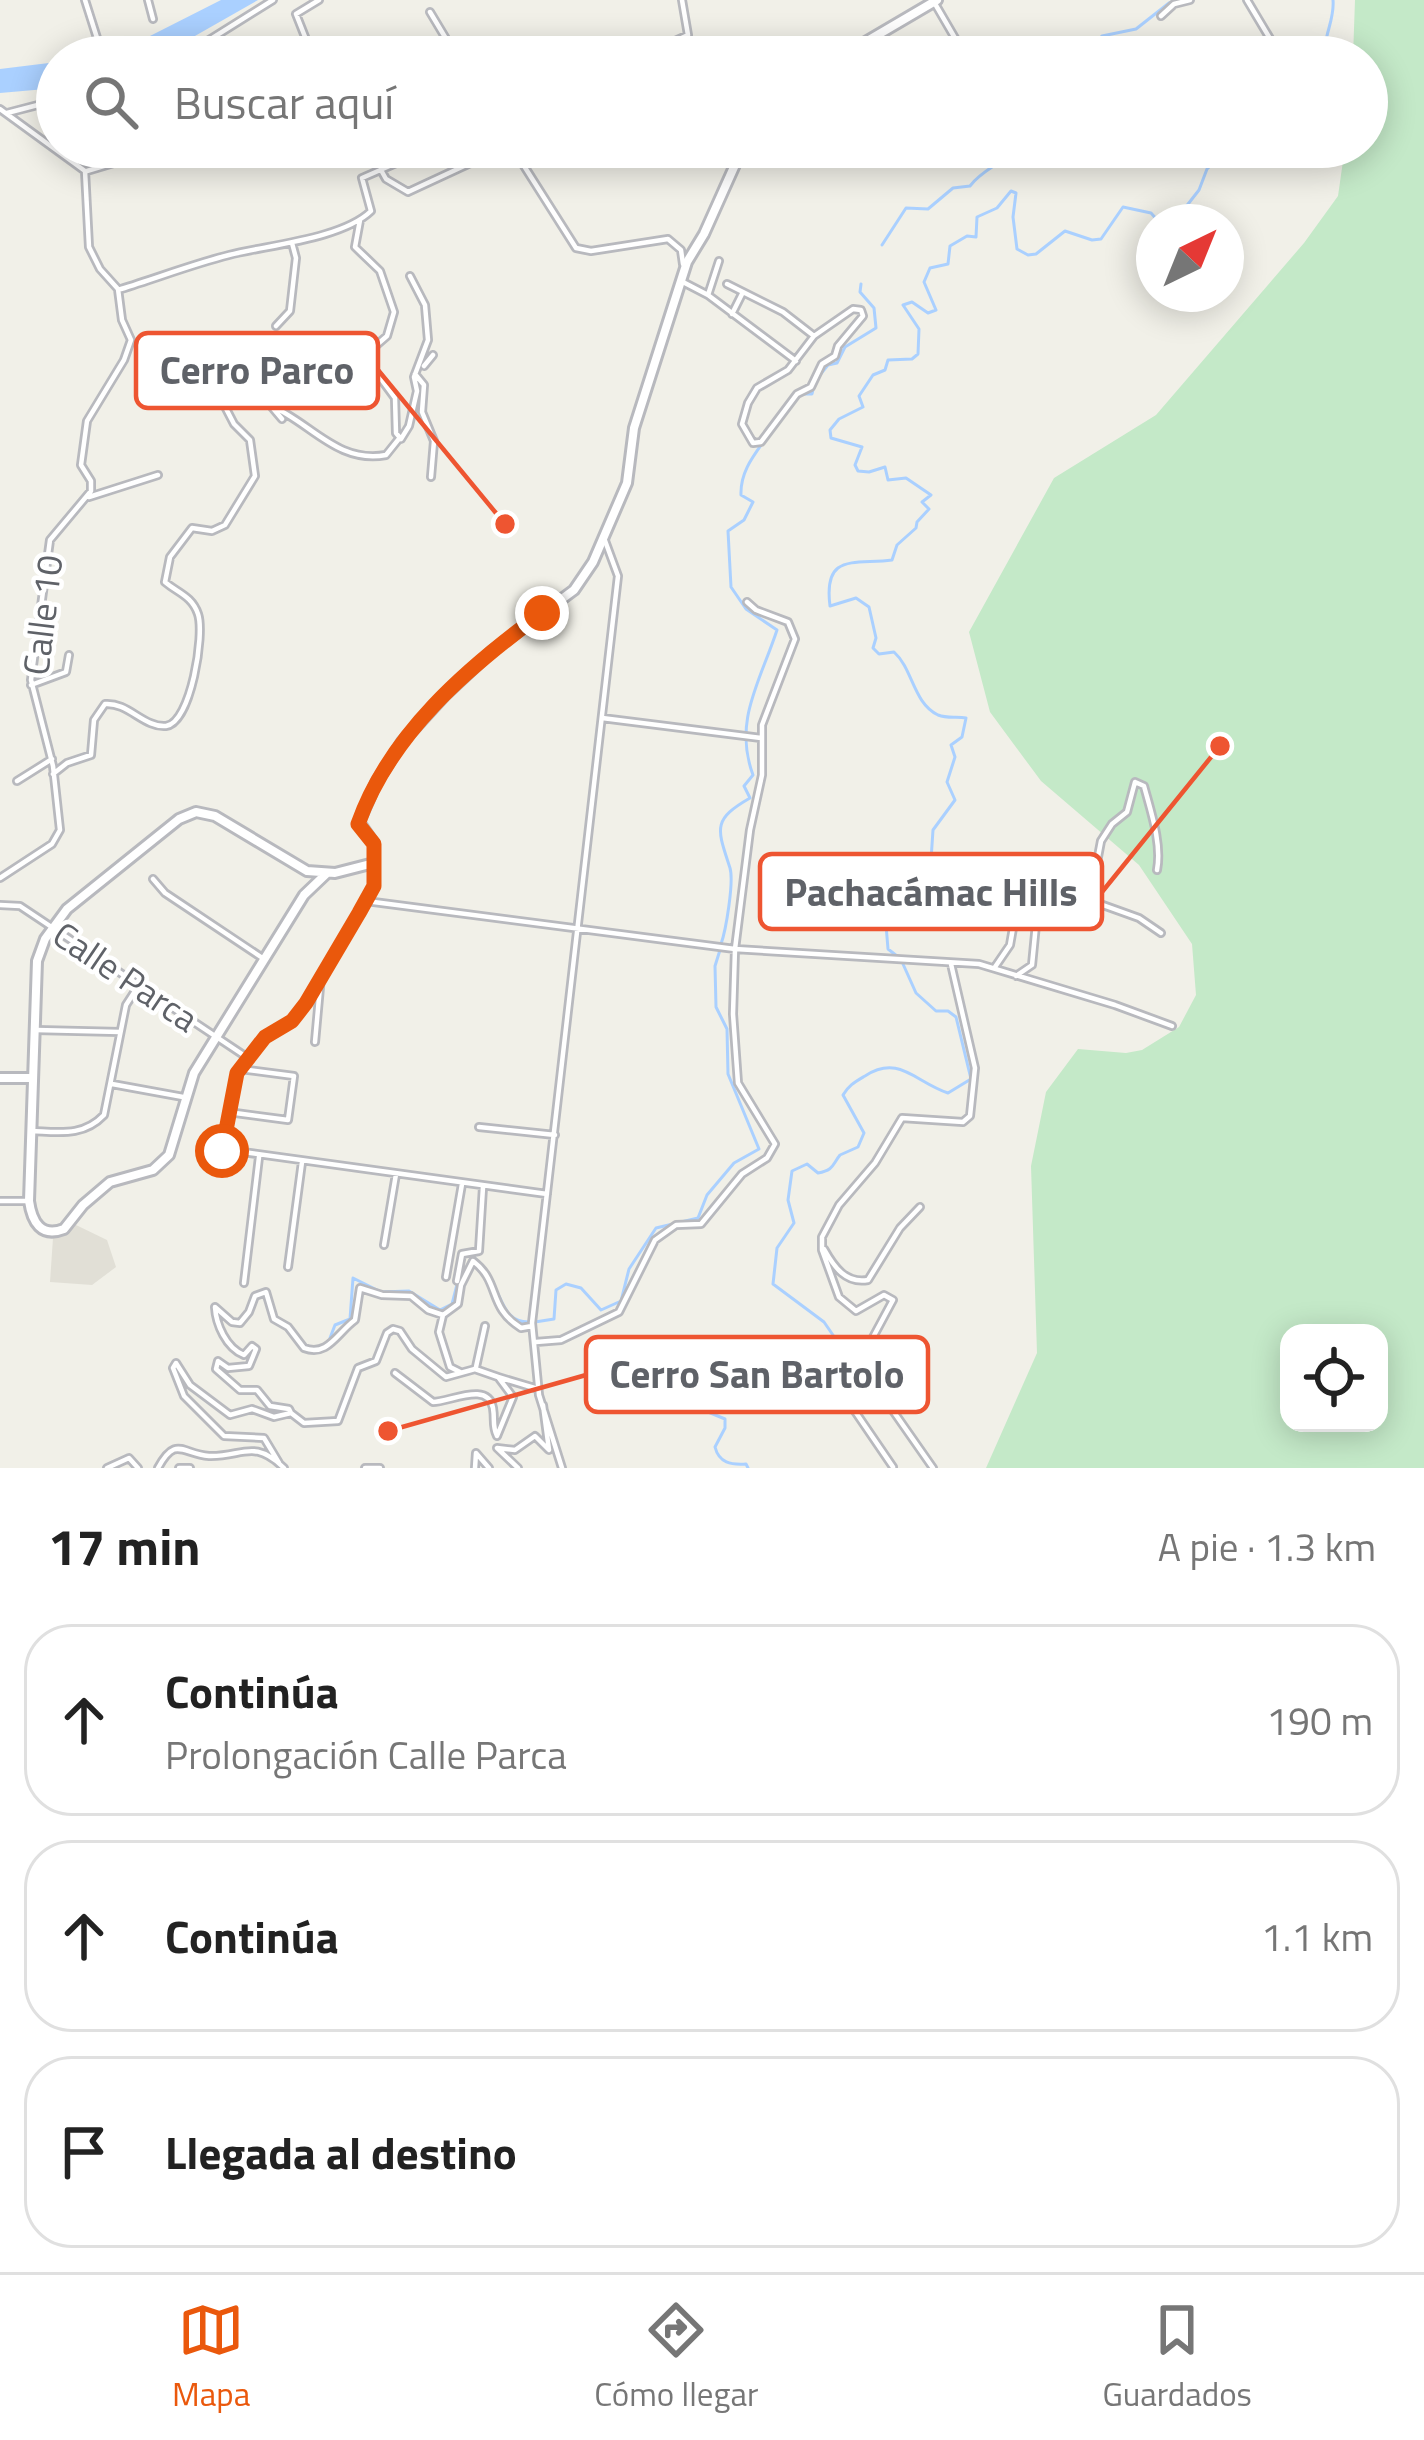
<!DOCTYPE html>
<html lang="es">
<meta charset="utf-8">
<style>
body{margin:0;font-family:"Titillium Web",sans-serif;background:#f6f6f6;color:#222}
.controls{position:absolute;right:36px;bottom:36px;display:grid;overflow:hidden;border-radius:24px;box-shadow:0 6px 30px #0003}
.controls button{width:108px;height:108px;display:grid;place-items:center;padding:0;border:0;border-bottom:3px solid #e0e0e0;background:#fff;color:#222;font:60px sans-serif}
.compass{position:absolute;left:1136px;top:204px;width:108px;height:108px;border-radius:50%;background:#fff;box-shadow:0 6px 30px #0003;rotate:43deg}
.stop{position:absolute;width:36px;height:36px;margin:-27px;border:9px solid #ea580c;border-radius:50%;background:#fff}
.stop.end{background:#ea580c;border-color:#fff;box-shadow:0 3px 12px #0008}
.list{margin:0;padding:0;list-style:none}
h2{display:flex;justify-content:space-between;align-items:center;height:156px;margin:0;padding:0 48px;font-size:51px}
h2 small{font-size:39px;font-weight:400;color:#767676}
.list li{display:grid;grid-template-columns:78px 1fr auto;gap:36px;align-items:center;box-sizing:border-box;height:192px;margin:0 24px 24px;padding:0 24px;border:3px solid #e0e0e0;border-radius:48px}
.list b{display:block;font-size:45px;white-space:nowrap}
.list p{margin:0;font-size:39px;white-space:nowrap;color:#767676}
.list em{font-size:39px;font-style:normal;color:#767676}
.icon{flex:none;width:66px;height:66px;fill:none;stroke:currentColor;stroke-width:2;stroke-linecap:round;stroke-linejoin:round}
.map{position:relative;flex:none;width:1424px;height:1468px;overflow:hidden}
.search{position:absolute;background:#fff;box-shadow:0 6px 30px #0003;left:36px;right:36px;top:36px;height:132px;display:flex;align-items:center;gap:30px;box-sizing:border-box;padding:0 42px;border-radius:66px;color:#767676;font-size:45px}
.sheet{height:804px;background:#fff}
nav{display:flex;justify-content:space-around;align-items:center;box-sizing:border-box;height:168px;border-top:3px solid #e0e0e0;background:#fff;font-size:33px;color:#767676}
nav a{display:grid;justify-items:center;gap:6px}
nav .on{color:#ea580c}
.map>svg:first-child{display:block}
.education{fill:#e1dfd6}
.green{fill:#c4e9c8;fill-rule:evenodd}
.water{fill:#aad0ff}
.lines{fill:none;stroke-linecap:round;stroke-linejoin:round}
.stream{stroke:#aad0ff;stroke-width:3}
.minor-casing{stroke:#b8b9be;stroke-width:10}
.tertiary-casing{stroke:#b8b9be;stroke-width:14}
.minor{stroke:#fff;stroke-width:4.5}
.tertiary{stroke:#fff;stroke-width:8}
.route{stroke:#ea580c;stroke-width:15}
.labels{text-anchor:middle;dominant-baseline:central;stroke-width:9;stroke-linejoin:round;paint-order:stroke}
.street-label{font-size:36px;fill:#5f6268;stroke:#fff}
.leader{fill:none;stroke:#ee5531;stroke-width:4.5}
.callout-dot{fill:#ee5531;stroke:#fff;stroke-width:4.5}
.callout{fill:#fff;stroke:#ee5531;stroke-width:4.5}
.callout-label{font-size:39px;text-anchor:middle;font-weight:bold;fill:#5f6268}
</style>
<div class="map">
<svg width="1424" height="1468" viewBox="0 0 1424 1468">
<rect width="100%" height="100%" fill="#f1f0e8"/>
<path class="education" d="M76,1225L107,1240L116,1267L92,1285L50,1282L53,1238L67,1234Z"/>
<path class="green" d="M1355,0H1424V1468H986L1037,1353L1031,1166L1046,1092L1078,1049L1126,1053L1142,1050L1179,1027L1196,995L1192,944L1139,865L1041,781L990,712L969,632L1054,478L1156,415L1304,243L1338,196L1345,147H1367V57H1353ZM1289,1333H1379V1423H1289Z"/>
<path class="water" d="M221,0H258L158,57H76L148,37Z
M57,62V88L0,93V69Z"/>
<g class="lines">
<path class="stream" d="M1085,57L1102,36L1136,29L1169,3L1178,0
M1326,57C1322,37 1335,21 1333,0
M1174,222L1199,190L1207,169L1231,147
M882,245L906,208L928,209L953,188L970,186C983,169 1001,165 1017,147
M801,394H812L815,381L828,365L837,363L845,347L876,328L874,308L860,292L861,284
M721,944C726,930 734,882 730,868C717,828 712,820 750,798L744,786L753,775C733,721 760,682 777,630L746,609L731,587L728,531L744,520L753,502L741,495C740,470 756,453 769,434
M897,956L888,949L885,913L911,905L916,898L931,860L933,830L955,800L947,782L955,757L951,745L962,737L966,718C957,716 948,719 938,715C913,703 913,669 894,652L879,654L873,648L876,638L869,607L856,598L830,606C823,552 855,565 892,560L897,545L916,528L917,522L929,509L922,502L931,495L906,478L888,480L885,467L869,472L858,471L855,465L862,447L831,438L830,430L839,419L863,407L859,396L873,375L885,370L888,360L912,359L918,354L919,329L903,305L912,302L928,313L936,310L924,282L930,268L948,264L950,246L967,236L976,237L977,217L997,208L1011,191L1016,193L1013,217L1017,249L1028,255L1036,254L1065,231L1092,240L1101,239L1123,207L1151,213L1159,222
M472,1255L485,1270
M493,1284C503,1301 505,1323 530,1322
M535,1322L554,1319L556,1290L566,1284L581,1288L601,1310L621,1301L629,1269L656,1228L698,1218L707,1195L734,1163L759,1149L728,1074L727,1029L716,1007L715,966L720,950
M330,1338L335,1325L350,1319L353,1278L381,1292L409,1291L440,1310L452,1304L464,1257
M748,1468L746,1464C731,1465 719,1463 715,1447L725,1428V1419L696,1407C708,1382 735,1396 757,1405L764,1403L772,1387L764,1370L814,1362L835,1338L824,1322L773,1284L777,1248L794,1223L788,1200L792,1171L807,1164L818,1173C834,1170 832,1165 840,1155L858,1147L864,1133L843,1095C849,1085 855,1082 865,1076C899,1054 915,1082 948,1093L971,1079L956,1017L948,1011H936L916,993L903,964"/>
<g class="minor-casing">
<path id="minor" d="M85,0L98,41
M148,0L153,19
M1247,0L1281,57
M934,2L966,57
M430,12L457,57
M1161,16L1174,4L1190,0
M182,57L273,0
M313,57L296,14L319,0
M640,57L688,35L682,0
M0,109L85,171L89,247L100,269L118,289L122,320L131,340L124,360L87,421L81,465L91,481V491L50,540L31,680L53,766L60,830L52,844L0,878
M7,113L57,100
M512,147L576,248L591,251L668,239L681,250L683,264
M381,170L386,179L408,192L505,147
M87,171L167,147
M719,261L708,295L796,361
M681,281L708,295
M727,284L783,312L814,336
M121,289C157,278 193,264 229,255C268,245 342,239 371,211L362,178L433,147
M853,309L861,310L863,316L838,346L835,356L822,364L811,387L797,394L761,442L753,443L742,424L748,403L757,388L788,370L814,336Z
M732,314L742,294
M276,326L290,311L296,258L292,243
M424,366L433,355
M373,368L395,398L396,433L401,439L409,426L417,391L414,377L428,340L425,305L410,276
M415,374L424,385L422,412L434,441L431,477
M282,419L271,406C310,422 337,464 386,455L398,440
M89,497L158,475
M31,685L66,672L69,655
M602,718L761,738
M53,774L67,763L91,755L94,720L105,704C128,702 144,728 166,726C191,723 205,634 198,614C192,596 178,593 165,582L170,557L192,528L212,531L225,525L255,476L250,440L234,424L221,399L219,382C262,335 310,407 347,390C356,386 364,378 370,372L372,349L387,336L394,312L380,271L355,247L360,220
M17,781L52,759
M374,863L372,890L306,1003L292,1021L265,1037L237,1073L221,1149L547,1194
M153,879L165,893L264,959
M1075,895L1139,918L1161,933
M366,901L735,949L979,964L1115,1005L1172,1026
M0,905L20,906L248,1058
M995,967L1010,945L1023,871
M1016,976L1032,965L1037,914L1075,895L1094,878L1101,841L1112,824L1127,812L1135,782L1144,786C1151,812 1162,844 1157,870
M36,1030L120,1032
M315,1042L321,976
M112,1084L183,1097
M228,1112L288,1120L294,1076L240,1069
M479,1127L555,1135
M31,1131C59,1132 83,1137 104,1115L126,1005L139,985
M0,1201H29
M384,1245L396,1174
M824,1249C834,1267 846,1284 868,1280L900,1228L920,1207
M288,1267L302,1162
M446,1277L462,1184
M457,1281L462,1254L479,1251L483,1187
M244,1283L259,1157
M443,1315L439,1332L450,1367L460,1372
M536,1342L561,1340L619,1312L655,1240L676,1225L701,1224L742,1174L767,1158L775,1144L738,1083L733,1014L735,949L750,830L762,775V725L795,639L788,622L756,610L747,602
M476,1367L485,1326
M395,1373L433,1402C450,1402 488,1381 493,1408C495,1420 492,1426 497,1436L513,1397L498,1377L538,1389
M875,1385L850,1404L893,1467
M291,1413L304,1423L338,1421L358,1368L376,1361L387,1333L393,1329L400,1331L412,1349L446,1377L475,1369L498,1377
M279,1463L264,1438L224,1436L184,1396L173,1368L176,1363L190,1385L230,1415L252,1409L274,1417L291,1413L289,1409L270,1406L257,1390H240L216,1369L218,1361L228,1368L249,1366L256,1349L252,1346L244,1355C226,1348 216,1324 215,1307L232,1322L240,1323L249,1312L255,1296L266,1292L274,1319L288,1327L304,1348C328,1357 337,1333 355,1320L360,1288L382,1295L411,1296L428,1310L443,1315L458,1304L461,1285L473,1261C501,1282 487,1307 521,1328L532,1326
M107,1468L129,1458L138,1468
M158,1468C176,1435 182,1454 209,1456C243,1457 253,1438 284,1468
M179,1468H190
M365,1468H380
M475,1468L476,1453L489,1468
M518,1468L497,1448L515,1450L535,1436L549,1450L543,1405
M562,1468L539,1395L532,1323L618,576L604,538
M933,1468L875,1385L871,1341L893,1300L884,1295L856,1311L839,1297L822,1250V1237L839,1205L875,1163L902,1118L963,1122L970,1116L975,1068L951,964"/>
</g>
<g class="tertiary-casing">
<path id="tertiary" d="M840,57L937,0
M326,874L304,895L194,1073L169,1155L153,1170L110,1182L83,1205L64,1229C41,1238 32,1222 29,1201L37,961L45,939L67,909L179,819L196,812L215,816L307,871L335,873L374,863V844L359,822L376,783L402,742L444,696L492,651L574,590L593,562L627,483L634,428L687,262L704,234L743,147
M0,1078H33"/>
</g>
<use href="#minor" class="minor"/>
<use href="#tertiary" class="tertiary"/>
</g>
<g class="lines">
<path class="route" d="M222,1151L237,1073L265,1037L292,1021L306,1003L359,913L374,886V844L358,824C390,734 467,668 542,613"/>
</g>
<g class="labels">
<g class="street-label">
<text transform="translate(42 615) rotate(-83)">Calle 10</text>
<text transform="translate(126 976) rotate(34)">Calle Parca</text>
</g>
</g>
<path class="leader" d="M505 524L378 370M1220 746L1102 892M388 1431L586 1375"/>
<g class="callout-dot">
<circle cx="505" cy="524" r="12"/>
<circle cx="1220" cy="746" r="12"/>
<circle cx="388" cy="1431" r="12"/>
</g>
<g class="callout">
<rect x="136" y="333" width="242" height="75" rx="12"/>
<rect x="760" y="854" width="342" height="75" rx="12"/>
<rect x="586" y="1337" width="342" height="75" rx="12"/>
</g>
<g class="callout-label">
<text x="257" y="384">Cerro Parco</text>
<text x="931" y="906">Pachacámac Hills</text>
<text x="757" y="1388">Cerro San Bartolo</text>
</g>
</svg>
<div class="controls">
<button><svg class="icon" aria-label="locate" viewBox="0 0 24 24"><circle cx="12" cy="12" r="6"/><path d="M12 2v4M12 18v4M2 12h4M18 12h4"/></svg></button>
</div>
<svg class="compass" viewBox="-18 -18 36 36"><path d="M0-13l5 13h-10z" fill="#e53935"/><path d="M0 13l5-13h-10z" fill="#767676"/></svg>
<div class="stop" style="left:222px;top:1151px"></div>
<div class="stop end" style="left:542px;top:613px"></div>
<div class="search"><svg class="icon" aria-label="search" viewBox="0 0 24 24"><circle cx="10" cy="10" r="6"/><path d="M15 15l6 6"/></svg>Buscar aquí</div>
</div>
<section class="sheet">
<h2>17 min<small>A pie · 1.3 km</small></h2>
<ul class="list">
<li><svg class="icon" aria-label="ahead" viewBox="0 0 24 24"><path d="M12 20V5M6 11l6-6 6 6"/></svg><div><b>Continúa</b><p>Prolongación Calle Parca</p></div><em>190 m</em></li>
<li><svg class="icon" aria-label="ahead" viewBox="0 0 24 24"><path d="M12 20V5M6 11l6-6 6 6"/></svg><div><b>Continúa</b></div><em>1.1 km</em></li>
<li><svg class="icon" aria-label="arrive" viewBox="0 0 24 24"><path d="M6 21V4h12l-3 4 3 4H6"/></svg><div><b>Llegada al destino</b></div></li>
</ul>
</section>
<nav>
<a class="on"><svg class="icon" aria-label="map" viewBox="0 0 24 24"><path d="M3 6l6-2 6 2 6-2v14l-6 2-6-2-6 2zM9 4v14M15 6v14"/></svg>Mapa</a>
<a><svg class="icon" aria-label="directions" viewBox="0 0 24 24"><path d="M12 3l9 9-9 9-9-9zM9 14v-3h6M13 9l2 2-2 2"/></svg>Cómo llegar</a>
<a><svg class="icon" aria-label="saved" viewBox="0 0 24 24"><path d="M7 4h10v16l-5-4-5 4z"/></svg>Guardados</a>
</nav>
